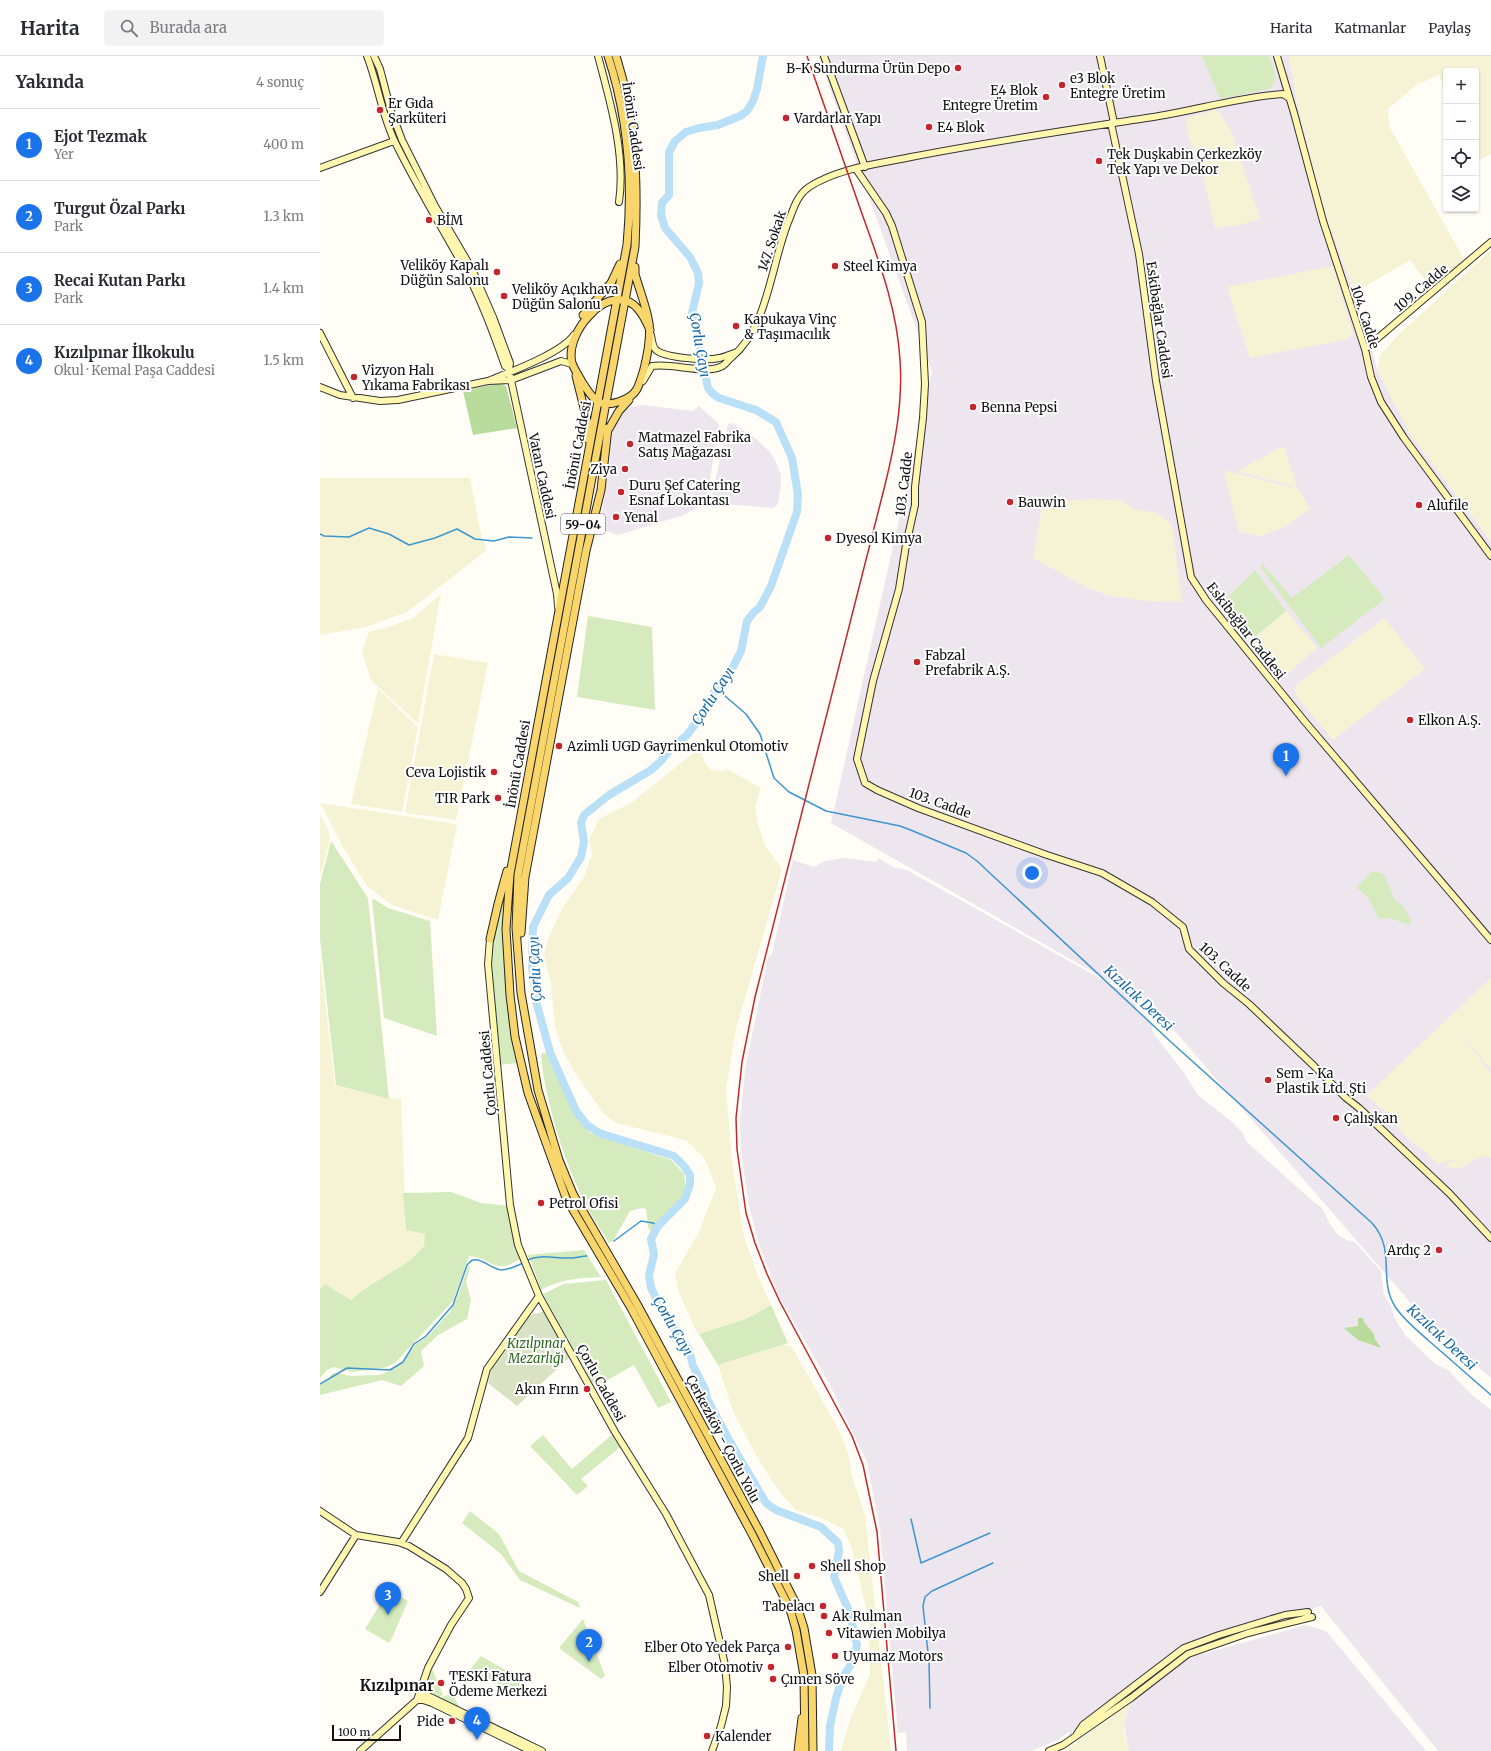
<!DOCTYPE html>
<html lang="tr">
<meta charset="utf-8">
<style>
body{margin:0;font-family:Merriweather,serif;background:#f2f2f3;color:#2b2b33}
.controls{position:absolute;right:12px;top:12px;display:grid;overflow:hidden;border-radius:4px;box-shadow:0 1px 3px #0004}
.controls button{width:36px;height:36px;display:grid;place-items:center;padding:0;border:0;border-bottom:1px solid #e1e1e2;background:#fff;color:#2b2b33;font:20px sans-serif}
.scale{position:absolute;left:12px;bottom:10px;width:69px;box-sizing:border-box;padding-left:4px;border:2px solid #111;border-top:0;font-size:11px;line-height:14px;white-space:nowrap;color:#111;-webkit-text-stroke:3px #fff;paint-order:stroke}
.you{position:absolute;left:712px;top:817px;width:14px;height:14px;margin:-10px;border:3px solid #fff;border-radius:50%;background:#1a73e8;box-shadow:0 0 0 6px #1a73e833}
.badge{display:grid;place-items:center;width:26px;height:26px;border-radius:50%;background:#1a73e8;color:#fff;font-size:13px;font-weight:700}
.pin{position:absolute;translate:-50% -33px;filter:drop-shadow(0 1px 2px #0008)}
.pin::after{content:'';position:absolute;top:21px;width:14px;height:12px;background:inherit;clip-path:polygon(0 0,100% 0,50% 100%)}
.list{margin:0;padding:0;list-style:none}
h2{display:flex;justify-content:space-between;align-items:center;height:52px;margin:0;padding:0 16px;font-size:17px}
h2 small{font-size:13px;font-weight:400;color:#7c7c81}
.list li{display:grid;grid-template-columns:26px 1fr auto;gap:12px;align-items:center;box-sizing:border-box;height:72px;padding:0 16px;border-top:1px solid #e1e1e2}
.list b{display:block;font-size:15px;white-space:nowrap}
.list p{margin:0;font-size:13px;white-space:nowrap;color:#7c7c81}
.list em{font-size:13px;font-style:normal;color:#7c7c81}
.icon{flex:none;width:22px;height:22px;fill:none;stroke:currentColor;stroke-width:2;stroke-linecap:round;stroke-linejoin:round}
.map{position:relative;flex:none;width:1171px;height:1695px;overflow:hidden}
header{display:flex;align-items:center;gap:24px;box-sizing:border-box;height:56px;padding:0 20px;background:#fff;border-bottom:1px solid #e1e1e2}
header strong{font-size:19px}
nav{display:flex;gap:22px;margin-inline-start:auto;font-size:14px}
.search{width:280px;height:36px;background:#f2f2f3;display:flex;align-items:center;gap:10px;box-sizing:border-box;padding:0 14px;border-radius:4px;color:#7c7c81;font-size:15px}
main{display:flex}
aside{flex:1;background:#fff}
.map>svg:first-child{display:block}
.industrial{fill:#eee6ef}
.farmland{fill:#f6f3d4}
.green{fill:#d5ebbd}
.forest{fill:#b9dc9c}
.cemetery{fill:#d9e3c4}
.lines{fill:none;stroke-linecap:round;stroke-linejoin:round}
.stream{stroke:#3f96cf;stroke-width:1.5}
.river{stroke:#b9e0f7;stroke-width:8}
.secondary-casing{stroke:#333;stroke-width:8}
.primary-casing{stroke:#222;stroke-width:9}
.secondary{stroke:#fff6b0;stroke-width:6}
.primary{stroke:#f9d66b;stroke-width:7}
.rail{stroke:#c4262e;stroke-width:1.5}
.poi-dot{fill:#c4262e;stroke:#fff;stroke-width:1.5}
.labels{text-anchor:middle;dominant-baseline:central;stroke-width:4;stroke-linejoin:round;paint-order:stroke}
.shield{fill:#fff;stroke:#585858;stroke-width:1}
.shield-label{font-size:12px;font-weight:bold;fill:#111}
.poi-label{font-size:13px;fill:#111;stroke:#fff;text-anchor:start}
.street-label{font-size:13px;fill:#111;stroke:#fff}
.park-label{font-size:13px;font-style:italic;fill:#2f6b1f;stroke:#fff}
.water-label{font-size:14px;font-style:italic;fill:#1768a6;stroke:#fff}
.quarter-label{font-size:15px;font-weight:bold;fill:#111;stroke:#fff}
</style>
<header>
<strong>Harita</strong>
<div class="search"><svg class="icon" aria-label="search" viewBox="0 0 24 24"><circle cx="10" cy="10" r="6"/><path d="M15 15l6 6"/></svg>Burada ara</div>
<nav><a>Harita</a><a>Katmanlar</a><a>Paylaş</a></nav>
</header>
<main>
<aside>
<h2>Yakında<small>4 sonuç</small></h2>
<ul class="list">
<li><span class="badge">1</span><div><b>Ejot Tezmak</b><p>Yer</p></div><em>400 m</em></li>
<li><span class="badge">2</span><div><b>Turgut Özal Parkı</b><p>Park</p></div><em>1.3 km</em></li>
<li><span class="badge">3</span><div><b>Recai Kutan Parkı</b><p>Park</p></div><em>1.4 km</em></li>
<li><span class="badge">4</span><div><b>Kızılpınar İlkokulu</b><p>Okul · Kemal Paşa Caddesi</p></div><em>1.5 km</em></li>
</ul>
</aside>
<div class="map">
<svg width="1171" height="1695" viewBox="0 0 1171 1695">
<rect width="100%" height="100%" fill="#fffdf5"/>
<path class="industrial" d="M498,0H969L977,45L1001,144L1034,237L1058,315L1091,379L1171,485V1322L1108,1267L833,950L511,767L612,316Z
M322,349L373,355L379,350L399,368L386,447L361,460L298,479L286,475L280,469L290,405L291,381L296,366L305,352Z
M412,367L435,382L449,395L456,406L461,419V427L458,448L453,452L394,447L391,443L408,368Z
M525,802L556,806L558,802L573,811L587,814L815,942L816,955L832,969L833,977L862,1014L878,1039L912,1066L922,1076L927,1086L989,1142L1002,1152L1010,1168L1018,1179L1027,1184L1035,1186L1061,1215L1064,1239L1072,1252L1075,1263L1086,1280L1115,1308L1128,1314L1152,1339L1171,1354V1695H1118L1001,1550L914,1578L871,1601L755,1686L749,1676L738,1684L711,1695H587L586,1676L578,1677L560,1473L547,1406L509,1327L458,1238L438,1185L429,1150L421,1095L420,1064L425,1014L448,901L452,898L473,804L494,811L505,805Z
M986,1569L1006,1575L1106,1695H809L805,1676L804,1666L810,1647L872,1601Z"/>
<path class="farmland" d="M969,0H1171V98L1158,105L1156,101V15H1126V34L1119,19L1096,29L1068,53L1069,70L1144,203L1112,233L1090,204L1034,237L1001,144L977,45Z
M894,54L899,56L911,75L940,163L919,169L895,172L882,113L868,79L866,62Z
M1171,194V485L1091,379L1058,315L1059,301L1077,280Z
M1013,210L1033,278L1028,283L930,302L907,231Z
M964,390L978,434L990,452L967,470L941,480L919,476L904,414L973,432V430L917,415Z
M0,420L1,422H150L161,478L167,494L87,556L46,571L0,579Z
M772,443L802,445L814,453L837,457L852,469L862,546L829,545L789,540L766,531L713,502L723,446Z
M121,538L98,668L51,624L42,596L49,576L69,571L93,562Z
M966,555L997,592L965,620L956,619L932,583Z
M1064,562L1105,613L1013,684L977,641L975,630Z
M114,598L168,607L136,764L85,757Z
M58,633L98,671L82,756L31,748Z
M376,695L382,698L385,707L391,714L402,715L407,713L441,732L435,750L438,769L445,790L461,811V817L416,973L406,1034L412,1105L424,1181L439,1223L451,1249L426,1263L379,1278L376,1275L359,1237L355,1217L379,1176L396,1132L385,1103L366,1084L296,1067L282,1056L252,1012L242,993L235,971L231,928L224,898L229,880L243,851L264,821L272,798L269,784L279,763L311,747Z
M0,747L137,768L118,864L72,849L47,830L23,791Z
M0,759L8,773L10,783L0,821Z
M0,900L15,1029L69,1043L81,1042L86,1174L105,1178L104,1190L89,1205L40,1236L31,1244L5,1228L0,1233Z
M1171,922V1014L1136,970L1171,1018V1102L1164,1100L1153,1104L1146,1110L1133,1113L1125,1109L1140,1102L1117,1108L1106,1096L1091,1085L1074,1067L1070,1059L1046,1040Z
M462,1289L470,1290L473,1293L519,1374L528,1397L532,1421L545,1459L571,1695H521L531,1661L550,1619L549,1564L531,1490L523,1473L502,1462L476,1454L462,1439L442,1410L414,1358L398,1309Z
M809,1648L804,1666V1677L809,1695H744Z"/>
<path class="green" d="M882,0H949C953,12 960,23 949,33L900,43Z
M1029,499L1065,543L1001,592L941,512L942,507L972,542Z
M935,514L966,555L932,583L904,550L907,542Z
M268,560L332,571L335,654L257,641Z
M11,785L48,842L69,1043L16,1029L0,883V828Z
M1053,815L1064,818L1075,844L1084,851L1092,867L1087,868L1070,862L1059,863L1047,840L1036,832Z
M54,843L68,852L110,865L117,980L64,962L52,844Z
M184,843L186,909L198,1007L179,1009C174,956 160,893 184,843Z
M227,996L242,1023L247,1045L270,1077L351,1104L364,1118L366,1134L335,1180L332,1178L328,1171L326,1153L322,1152L310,1155L293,1185L289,1187C280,1173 271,1159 264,1145C244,1105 224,1042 221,998Z
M131,1136L161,1147L189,1150L195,1187L201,1203C194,1206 187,1211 179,1210C168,1208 164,1201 149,1200L133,1245L75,1307L64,1312L32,1316L14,1311L7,1314L0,1322V1233L5,1228L31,1244L40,1236L89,1205L104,1190L105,1178L86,1174L83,1137Z
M264,1194L281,1221C257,1222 242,1223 221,1234L210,1203L207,1199Z
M148,1210L150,1211L146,1226L151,1244L147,1263L118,1279L101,1295L104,1310L81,1330L62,1324L0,1339V1329L5,1326L13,1317H19L29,1320L59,1319L70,1315L83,1307L96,1288L108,1280L130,1256L139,1237Z
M286,1224L351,1346L338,1352L314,1309L275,1331L223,1238L244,1228Z
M451,1249L468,1287L398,1309L379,1278L426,1263Z
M295,1376L303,1389L261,1423L268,1430L257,1439L210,1390L223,1379L252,1413Z
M150,1455L179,1478L199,1515L258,1546L260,1552L200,1524L181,1498L142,1467Z
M69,1534L88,1545L72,1582L69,1587L45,1573Z
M263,1563L285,1620L281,1623L239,1592Z
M161,1600L207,1626L199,1638L150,1614Z
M111,1614L113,1615L123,1639L119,1641L107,1634L106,1629Z
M132,1637L141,1654L120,1642Z"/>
<path class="forest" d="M180,327L186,330L197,372L153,379L143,335Z
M1038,1262H1043L1044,1266L1054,1278L1055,1283L1061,1292L1038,1284L1024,1272L1038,1270Z"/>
<path class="cemetery" d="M225,1255L251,1300L197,1350L168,1327L172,1312L208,1260Z"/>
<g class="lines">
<path class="stream" d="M0,478L4,480L29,481L49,472L69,478L89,489L115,482L137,473L155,483L174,485L189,481L212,482
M397,633L426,658L440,678L454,722L469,736L506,755L580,770L593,775L646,797L657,805L851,986L1052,1167C1077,1195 1057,1224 1076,1252C1085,1265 1098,1275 1109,1285C1130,1303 1150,1321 1171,1339
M294,1185L321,1165L333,1167L338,1170
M206,1205C220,1197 236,1203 251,1202C256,1202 262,1200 267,1200
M0,1328L27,1312L70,1314L83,1306L94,1288L106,1280L133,1249L147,1209L151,1205C160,1200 171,1213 181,1214C189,1214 196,1210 203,1207
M591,1463L601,1507L670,1477
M610,1652L609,1606L603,1550L605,1541L612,1535L673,1507"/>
<path class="river" d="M443,0L437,33L433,45L427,55L420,60L398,69L379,72L366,76L355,85L349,96V139L342,147L341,159L345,172L370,201L378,217L379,227L372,257L388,332L392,337L399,342L436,354L456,366L472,402L478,439L477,456L451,530L440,551L434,556L427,565L421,595L412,613L393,638L376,667L367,679L350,693L341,705L331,714L289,739L264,759L261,767L264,786L261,801L248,822L229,839L213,871L212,910L217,949L230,996L256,1055L267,1069L279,1077L354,1100L364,1110L370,1119V1128L365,1143L338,1170L331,1183L334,1199L329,1219L331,1232L343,1256L369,1294L373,1310L385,1333L387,1343L409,1384L446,1447L456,1454L501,1471L518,1487L519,1495L514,1521L529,1555L537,1589L534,1603L522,1623L516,1642L510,1670L509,1695"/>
<g class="secondary-casing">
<path id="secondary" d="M47,0C58,28 62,60 75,86C97,131 123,173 147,217C162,246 174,278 185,310L189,313
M54,0L60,13L71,55L82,84L115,150L152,213L173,261L190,307L189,313L191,324L237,538L238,551
M278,0C290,45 306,99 299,146
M504,0L545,111
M780,0L794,67
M957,0L974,57L1003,165L1045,293L1051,321L1061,346L1084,382L1171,500
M791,67L819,198L836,325L871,521L886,544L986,667L1171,884
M0,112L74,85
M536,113L566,157L572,170L602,266L605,328L603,362L595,431V449L586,489L579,533L553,625L537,703L545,727L557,734L598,752L727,799L782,817L832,846L863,871L869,893L903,927L929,948L994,1010L1025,1041L1039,1052L1129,1137L1171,1182
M0,277L33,342
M331,279C332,284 332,290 336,294C345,302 387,305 399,302C405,301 411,298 417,296
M1045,293L1171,186
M252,308L241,305L191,324L168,325C190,316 242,297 254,279
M323,325L332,310C352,307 384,318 400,311C405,310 408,304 412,301C450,269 451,203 471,159C475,148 479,138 489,131C518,112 558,108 591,101C673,85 756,73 839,60C881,53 921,41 963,38L969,42
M0,331L20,339L60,345L78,344L168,325
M170,883L168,908L190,1149L198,1189L219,1240L295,1376L346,1458L389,1539L405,1609L407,1631L406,1650L401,1670L392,1695
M0,1455L36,1479L78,1486L89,1490L126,1513L142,1527L146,1533L149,1542L131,1569L108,1612L97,1644L40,1695
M81,1487L148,1382L167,1313L219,1240
M0,1536L36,1479
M100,1636L222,1695
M97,1644H103L112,1647L211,1695
M757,1678L763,1669L864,1592L899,1579L965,1559L988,1556
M729,1695L743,1689L811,1642L868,1598L928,1577L992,1561"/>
</g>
<g class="primary-casing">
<path id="primary" d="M288,0C308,61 313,126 307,189L190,818L186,873L190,939L195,981L208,1037L246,1142L311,1252L433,1480L470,1553L476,1574L484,1620L485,1695
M296,0C316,61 318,127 315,191L198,819L196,872L201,937L218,1034L239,1104L253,1138L317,1248L440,1476L477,1550L484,1572L492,1619L493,1695
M315,211V218C319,233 325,247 328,262C332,277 328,297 324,313C322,319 320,327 317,333C311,344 288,352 277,345C270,340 267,333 262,326C259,320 254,313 252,307C248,291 258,271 269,260C276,252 285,244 297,244C315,242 324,260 330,274
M263,259L291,227L300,208
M256,320L268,368L267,383
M287,376L299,355L309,344
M201,877L205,821L266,495L281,434L288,372
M170,883L178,848L187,815
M478,1695L482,1662"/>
</g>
<use href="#secondary" class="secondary"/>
<use href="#primary" class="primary"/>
<path class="rail" d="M487,0C505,52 523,103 541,155C558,203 577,251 580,304C583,347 575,388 565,429L435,941L422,1006L416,1062L417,1093L426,1157L435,1187L447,1218L460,1246L532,1380L543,1409L557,1476L576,1695"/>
</g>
<g class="poi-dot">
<circle cx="638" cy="12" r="4"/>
<circle cx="742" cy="29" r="4"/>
<circle cx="726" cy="41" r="4"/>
<circle cx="60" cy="54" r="4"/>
<circle cx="466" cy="62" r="4"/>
<circle cx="609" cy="71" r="4"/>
<circle cx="779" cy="105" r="4"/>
<circle cx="109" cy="164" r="4"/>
<circle cx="515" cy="210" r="4"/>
<circle cx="177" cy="216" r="4"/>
<circle cx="184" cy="240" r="4"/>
<circle cx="416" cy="270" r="4"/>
<circle cx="34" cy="321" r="4"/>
<circle cx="653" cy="351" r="4"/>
<circle cx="310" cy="388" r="4"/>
<circle cx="305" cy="413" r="4"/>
<circle cx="301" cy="436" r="4"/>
<circle cx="690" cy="446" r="4"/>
<circle cx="1099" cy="449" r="4"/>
<circle cx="296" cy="461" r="4"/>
<circle cx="508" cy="482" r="4"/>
<circle cx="597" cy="606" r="4"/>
<circle cx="1090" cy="664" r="4"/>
<circle cx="239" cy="690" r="4"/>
<circle cx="174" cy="716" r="4"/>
<circle cx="178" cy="742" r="4"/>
<circle cx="948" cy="1024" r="4"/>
<circle cx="1016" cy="1062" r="4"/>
<circle cx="221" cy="1147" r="4"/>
<circle cx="1119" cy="1194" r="4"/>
<circle cx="267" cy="1333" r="4"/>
<circle cx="492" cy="1510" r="4"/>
<circle cx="477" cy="1520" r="4"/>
<circle cx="503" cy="1550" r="4"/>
<circle cx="504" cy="1560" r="4"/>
<circle cx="509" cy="1577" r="4"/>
<circle cx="468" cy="1591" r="4"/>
<circle cx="515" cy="1600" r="4"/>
<circle cx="451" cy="1611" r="4"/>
<circle cx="453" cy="1623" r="4"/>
<circle cx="121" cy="1627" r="4"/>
<circle cx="132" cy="1665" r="4"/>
<circle cx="387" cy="1680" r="4"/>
</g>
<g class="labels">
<rect class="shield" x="241" y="458" width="44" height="20" rx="3"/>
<g class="shield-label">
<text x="263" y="468">59-04</text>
</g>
<g class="poi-label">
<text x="630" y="12" text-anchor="end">B-K Sundurma Ürün Depo</text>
<text x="750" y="22">e3 Blok<tspan x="750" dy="15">Entegre Üretim</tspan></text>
<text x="718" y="34" text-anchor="end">E4 Blok<tspan x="718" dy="15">Entegre Üretim</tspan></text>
<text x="68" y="47">Er Gıda<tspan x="68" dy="15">Şarküteri</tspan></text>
<text x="474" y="62">Vardarlar Yapı</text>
<text x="617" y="71">E4 Blok</text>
<text x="787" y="98">Tek Duşkabin Çerkezköy<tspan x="787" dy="15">Tek Yapı ve Dekor</tspan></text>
<text x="117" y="164">BİM</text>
<text x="169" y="209" text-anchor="end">Veliköy Kapalı<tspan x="169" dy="15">Düğün Salonu</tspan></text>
<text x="523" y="210">Steel Kimya</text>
<text x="192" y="233">Veliköy Açıkhava<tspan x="192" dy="15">Düğün Salonu</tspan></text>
<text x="424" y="263">Kapukaya Vinç<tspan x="424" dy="15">&amp; Taşımacılık</tspan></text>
<text x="42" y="314">Vizyon Halı<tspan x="42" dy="15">Yıkama Fabrikası</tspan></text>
<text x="661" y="351">Benna Pepsi</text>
<text x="318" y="381">Matmazel Fabrika<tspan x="318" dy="15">Satış Mağazası</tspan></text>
<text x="297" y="413" text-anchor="end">Ziya</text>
<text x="309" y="429">Duru Şef Catering<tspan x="309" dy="15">Esnaf Lokantası</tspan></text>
<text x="698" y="446">Bauwin</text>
<text x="1107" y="449">Alufile</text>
<text x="304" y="461">Yenal</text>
<text x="516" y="482">Dyesol Kimya</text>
<text x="605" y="599">Fabzal<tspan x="605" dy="15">Prefabrik A.Ş.</tspan></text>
<text x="1098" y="664">Elkon A.Ş.</text>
<text x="247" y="690">Azimli UGD Gayrimenkul Otomotiv</text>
<text x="166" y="716" text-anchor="end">Ceva Lojistik</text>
<text x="170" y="742" text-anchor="end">TIR Park</text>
<text x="956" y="1017">Sem - Ka<tspan x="956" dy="15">Plastik Ltd. Şti</tspan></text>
<text x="1024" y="1062">Çalışkan</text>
<text x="229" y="1147">Petrol Ofisi</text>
<text x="1111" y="1194" text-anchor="end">Ardıç 2</text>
<text x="259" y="1333" text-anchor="end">Akın Fırın</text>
<text x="500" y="1510">Shell Shop</text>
<text x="469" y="1520" text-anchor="end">Shell</text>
<text x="495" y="1550" text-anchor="end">Tabelacı</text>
<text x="512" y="1560">Ak Rulman</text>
<text x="517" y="1577">Vitawien Mobilya</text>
<text x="460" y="1591" text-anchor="end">Elber Oto Yedek Parça</text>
<text x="523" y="1600">Uyumaz Motors</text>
<text x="443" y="1611" text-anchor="end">Elber Otomotiv</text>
<text x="129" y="1620">TESKİ Fatura<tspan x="129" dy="15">Ödeme Merkezi</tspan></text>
<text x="461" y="1623">Çımen Söve</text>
<text x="124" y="1665" text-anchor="end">Pide</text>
<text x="395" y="1680">Kalender</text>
</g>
<g class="street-label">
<text transform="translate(313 70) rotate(82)">İnönü Caddesi</text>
<text transform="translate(452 185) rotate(-72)">147. Sokak</text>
<text transform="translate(1101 232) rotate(-40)">109. Cadde</text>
<text transform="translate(1045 261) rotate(72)">104. Cadde</text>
<text transform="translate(839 264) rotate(82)">Eskibağlar Caddesi</text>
<text transform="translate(258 389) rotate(-79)">İnönü Caddesi</text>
<text transform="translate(222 420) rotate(78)">Vatan Caddesi</text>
<text transform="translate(584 428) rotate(-83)">103. Cadde</text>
<text transform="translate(926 575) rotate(52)">Eskibağlar Caddesi</text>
<text transform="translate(198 708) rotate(-80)">İnönü Caddesi</text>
<text transform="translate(620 747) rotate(20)">103. Cadde</text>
<text transform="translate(905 911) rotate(43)">103. Cadde</text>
<text transform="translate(168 1017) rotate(-95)">Çorlu Caddesi</text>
<text transform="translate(281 1327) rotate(61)">Çorlu Caddesi</text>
<text transform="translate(403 1383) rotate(62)">Çerkezköy - Çorlu Yolu</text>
</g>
<g class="park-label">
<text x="216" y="1287">Kızılpınar<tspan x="216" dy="15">Mezarlığı</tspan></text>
</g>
<g class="water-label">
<text transform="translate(380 289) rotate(80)">Çorlu Çayı</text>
<text transform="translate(393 640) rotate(-57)">Çorlu Çayı</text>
<text transform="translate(215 913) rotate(-93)">Çorlu Çayı</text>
<text transform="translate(819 942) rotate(43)">Kızılcık Deresi</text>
<text transform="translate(353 1270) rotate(60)">Çorlu Çayı</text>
<text transform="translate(1122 1281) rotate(43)">Kızılcık Deresi</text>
</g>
<g class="quarter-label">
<text x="77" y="1629">Kızılpınar</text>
</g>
</g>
</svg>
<div class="controls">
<button>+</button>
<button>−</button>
<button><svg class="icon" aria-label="locate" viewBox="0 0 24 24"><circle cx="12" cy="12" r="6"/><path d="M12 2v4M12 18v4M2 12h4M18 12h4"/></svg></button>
<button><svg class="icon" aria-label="layers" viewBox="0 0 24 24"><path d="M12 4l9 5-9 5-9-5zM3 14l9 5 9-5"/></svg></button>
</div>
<div class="scale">100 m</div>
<div class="you"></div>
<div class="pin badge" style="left:966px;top:720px">1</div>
<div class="pin badge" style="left:269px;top:1606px">2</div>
<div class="pin badge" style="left:68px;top:1559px">3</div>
<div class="pin badge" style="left:157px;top:1684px">4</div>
</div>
</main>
